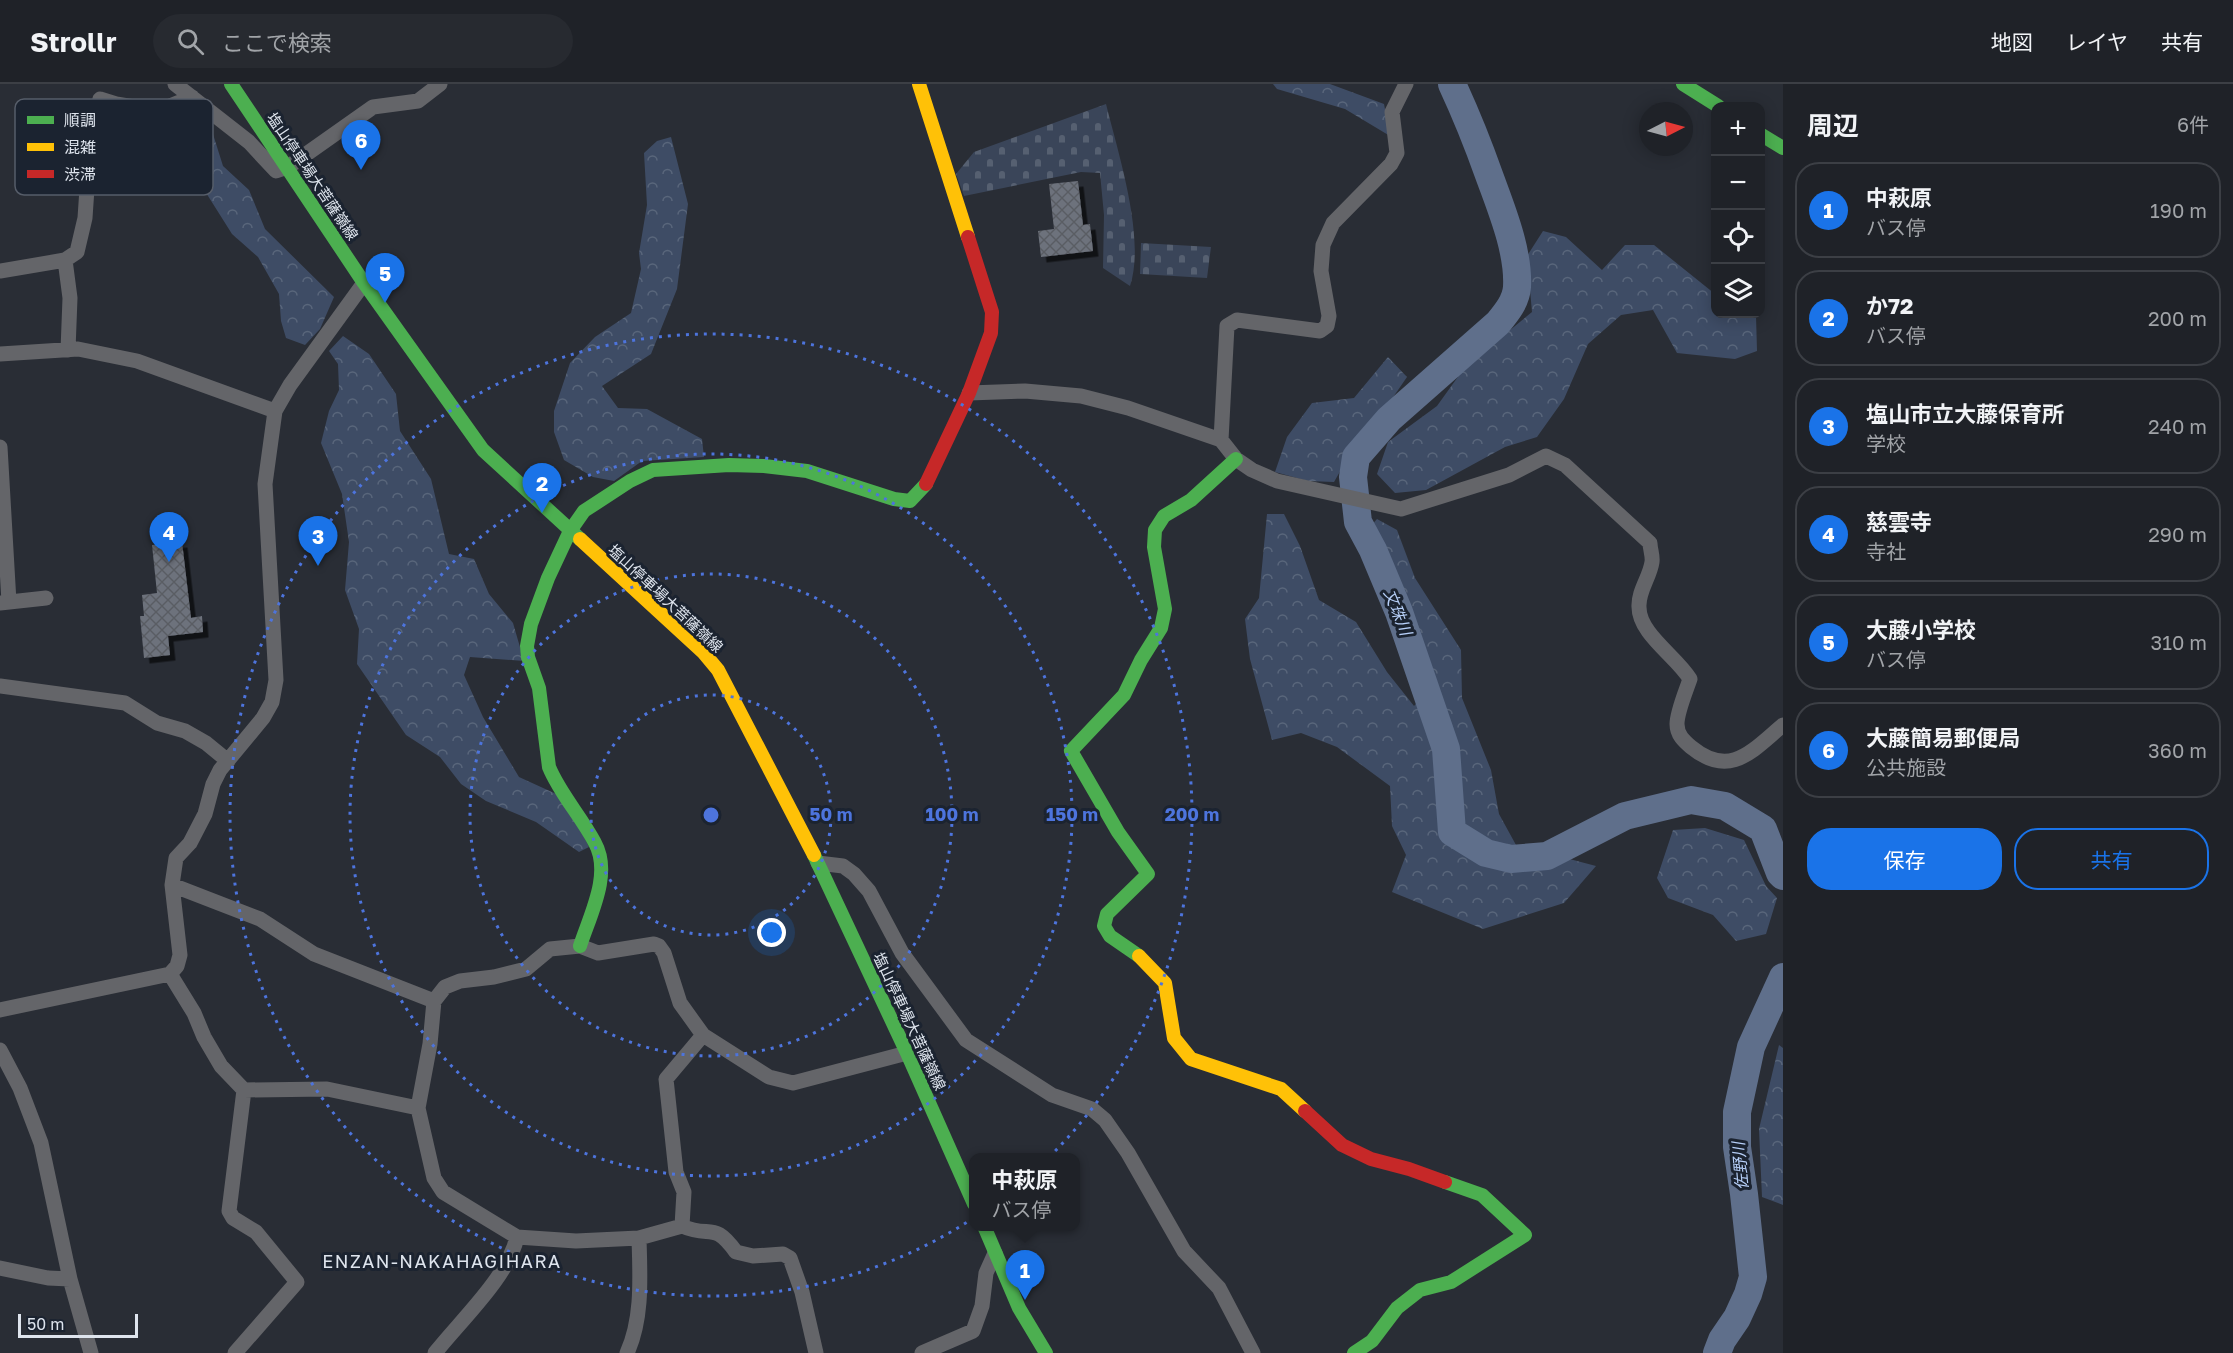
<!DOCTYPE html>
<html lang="ja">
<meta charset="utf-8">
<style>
body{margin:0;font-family:"Golos Text","Noto Sans JP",sans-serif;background:#272a30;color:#f1f3f6}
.controls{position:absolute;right:18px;top:18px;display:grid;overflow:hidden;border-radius:12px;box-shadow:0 3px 15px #0003}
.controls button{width:54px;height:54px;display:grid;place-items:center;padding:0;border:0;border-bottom:2px solid #3c3f45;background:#1f2228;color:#f1f3f6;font:30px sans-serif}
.compass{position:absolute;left:1639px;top:18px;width:54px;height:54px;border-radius:50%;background:#1f2228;box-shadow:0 3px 15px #0003;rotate:84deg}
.scale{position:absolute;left:18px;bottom:15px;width:120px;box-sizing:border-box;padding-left:6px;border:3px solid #dee4ed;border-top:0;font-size:16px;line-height:21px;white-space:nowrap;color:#dee4ed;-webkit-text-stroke:4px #1b2330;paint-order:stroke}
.you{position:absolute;left:772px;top:849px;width:21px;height:21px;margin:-15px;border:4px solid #fff;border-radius:50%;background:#1a73e8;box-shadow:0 0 0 9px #1a73e833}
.badge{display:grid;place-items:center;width:39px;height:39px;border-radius:50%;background:#1a73e8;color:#fff;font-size:20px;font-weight:700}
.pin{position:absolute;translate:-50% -50px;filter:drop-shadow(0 2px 3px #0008)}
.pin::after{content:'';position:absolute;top:32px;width:21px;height:18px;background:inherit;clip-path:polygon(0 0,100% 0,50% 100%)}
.popup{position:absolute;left:969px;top:1069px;width:111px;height:78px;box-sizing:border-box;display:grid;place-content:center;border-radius:12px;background:#1f2228;filter:drop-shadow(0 2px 4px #0005);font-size:20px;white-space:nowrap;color:#a1a4a8}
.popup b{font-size:22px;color:#f1f3f6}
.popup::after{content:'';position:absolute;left:50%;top:100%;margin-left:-12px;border:12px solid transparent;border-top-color:#1f2228}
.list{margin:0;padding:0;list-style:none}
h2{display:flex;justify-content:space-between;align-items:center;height:78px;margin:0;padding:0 24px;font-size:26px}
h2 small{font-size:20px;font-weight:400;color:#a1a4a8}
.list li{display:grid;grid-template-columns:39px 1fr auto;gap:18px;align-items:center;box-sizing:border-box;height:96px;margin:0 12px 12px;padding:0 12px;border:2px solid #3c3f45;border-radius:24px}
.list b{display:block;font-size:22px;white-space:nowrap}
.list p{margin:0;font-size:20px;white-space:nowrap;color:#a1a4a8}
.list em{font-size:20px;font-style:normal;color:#a1a4a8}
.actions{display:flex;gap:12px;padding:18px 24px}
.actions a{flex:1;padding:14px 0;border:2px solid #1a73e8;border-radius:24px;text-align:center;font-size:21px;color:#1a73e8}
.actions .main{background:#1a73e8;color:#fff}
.icon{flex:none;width:33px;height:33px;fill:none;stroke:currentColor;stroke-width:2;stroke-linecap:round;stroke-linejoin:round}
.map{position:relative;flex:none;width:1783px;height:1269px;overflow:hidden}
header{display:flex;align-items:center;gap:36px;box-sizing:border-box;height:84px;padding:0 30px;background:#1f2228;border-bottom:2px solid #3c3f45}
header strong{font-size:28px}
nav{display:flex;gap:33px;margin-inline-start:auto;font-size:21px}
.search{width:420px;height:54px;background:#272a30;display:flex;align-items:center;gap:15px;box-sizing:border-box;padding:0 21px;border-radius:33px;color:#a1a4a8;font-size:22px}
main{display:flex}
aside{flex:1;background:#1f2228}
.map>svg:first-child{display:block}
.forest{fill:url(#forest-crowns)}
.cemetery{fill:url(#cemetery-stones)}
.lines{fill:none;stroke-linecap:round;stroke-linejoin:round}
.stream{stroke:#5f6f8b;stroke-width:4.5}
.river{stroke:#5f6f8b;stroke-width:28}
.building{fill:url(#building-cross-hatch);filter:url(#shadow)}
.street{stroke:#646569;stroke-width:15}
.fast{stroke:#4caf50;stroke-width:14}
.slow{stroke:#ffc107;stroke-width:14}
.jam{stroke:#c62828;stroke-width:14}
.ring{fill:none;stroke:#4d74dd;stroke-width:3;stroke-dasharray:3 6}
.labels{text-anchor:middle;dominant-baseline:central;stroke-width:6;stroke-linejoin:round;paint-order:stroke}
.street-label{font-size:15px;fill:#dee4ed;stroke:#1b2330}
.water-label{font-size:16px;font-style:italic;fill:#b6cff8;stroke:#1b2330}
.quarter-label{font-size:18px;letter-spacing:1.5px;fill:#dee4ed;stroke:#1b2330}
.key{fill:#1b2330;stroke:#565d69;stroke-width:1.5}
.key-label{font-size:16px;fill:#dee4ed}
.centre{fill:#4d74dd;stroke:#1b2330;stroke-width:3}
.ring-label{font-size:18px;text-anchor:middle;font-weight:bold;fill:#4d74dd;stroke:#1b2330;stroke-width:6;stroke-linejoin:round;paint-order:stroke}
</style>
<header>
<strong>Strollr</strong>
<div class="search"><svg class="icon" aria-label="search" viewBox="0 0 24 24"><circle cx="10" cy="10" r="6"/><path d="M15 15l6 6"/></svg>ここで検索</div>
<nav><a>地図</a><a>レイヤ</a><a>共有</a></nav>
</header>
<main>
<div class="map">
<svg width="1783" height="1269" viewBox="0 0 1783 1269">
<defs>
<pattern id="forest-crowns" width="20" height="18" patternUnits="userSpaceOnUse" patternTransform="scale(1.5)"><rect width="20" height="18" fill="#3e4c65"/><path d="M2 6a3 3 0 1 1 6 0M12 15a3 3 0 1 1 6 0" fill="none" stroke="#59667b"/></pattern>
<pattern id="cemetery-stones" width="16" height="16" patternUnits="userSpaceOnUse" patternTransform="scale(1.5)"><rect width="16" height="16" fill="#3a4559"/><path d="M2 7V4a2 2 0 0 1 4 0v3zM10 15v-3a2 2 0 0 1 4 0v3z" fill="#566071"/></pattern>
<pattern id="building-cross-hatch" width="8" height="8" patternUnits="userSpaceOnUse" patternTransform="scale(1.5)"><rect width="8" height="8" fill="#6d727c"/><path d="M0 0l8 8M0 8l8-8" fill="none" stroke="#5a5d64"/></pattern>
<filter id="shadow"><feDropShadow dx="5.5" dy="5.5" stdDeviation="0" flood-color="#0009"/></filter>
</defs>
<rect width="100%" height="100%" fill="#292d35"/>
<path class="forest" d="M1273,0H1330L1384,20L1390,52L1345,25L1277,5Z
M191,23L212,47L223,82L249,106L265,145L334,213L320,245L305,261L286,254L281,237L279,210L258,173L232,150L186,77L170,64L159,45L171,31Z
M671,53L688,120L677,205L651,270L602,302L618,324L647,325L702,355L704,373L642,377L614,397L593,393L564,376L554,348V327L570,279L595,253L631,229L641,185L639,169L647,121L644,69L657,57Z
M1543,147L1566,153L1602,186L1625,161H1654L1715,210L1716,230H1751L1756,232L1757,267L1735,275L1677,269L1653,226L1621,231L1588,260L1564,315L1537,353L1505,363L1426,406L1395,409L1377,390L1388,358L1437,322L1465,283L1532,228L1527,172Z
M343,252L369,270L396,310L400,347L431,395L449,470L474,475L489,510L513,539L524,577L470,573L464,591L483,633L519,693L565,714L589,763L579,768L536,738L486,717L461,700L440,673L406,651L357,580L359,545L345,506L349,458L342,410L321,359L329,327L339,306L338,280L329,267Z
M1388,273L1407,293L1387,322L1363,347L1334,398L1308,397L1275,388L1287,353L1312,319L1354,314Z
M1267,430H1284L1300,462L1319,516L1356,538L1387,588L1414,622L1433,601L1409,532L1370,443L1377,435L1397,446L1415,494L1461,566L1462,614L1491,686L1499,730L1516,761L1596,782L1564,819L1483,845L1392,808L1406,771L1392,742L1390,702L1337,663L1301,649L1272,656L1250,575L1245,535L1259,514Z
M1705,744L1744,756L1766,802L1777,814L1766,850L1736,857L1713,831L1668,814L1657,794L1673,746Z
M1779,961L1783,964V1121L1762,1113L1759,1045Z"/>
<path class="cemetery" d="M1106,20C1118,69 1146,154 1130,202L1103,184L1104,131L1100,89L1081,88L964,112L956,90L974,68Z
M1141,159L1211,163L1207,194L1140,190Z"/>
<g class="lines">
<path class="stream" d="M1783,893V894"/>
<path class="river" d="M1452,0C1466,30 1478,60 1489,91C1501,124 1519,167 1517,203C1516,217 1507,228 1498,239L1389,335L1356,373L1353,393L1358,438L1373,466L1399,528L1446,665L1452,748L1486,769L1511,775L1547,772L1625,732L1691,716L1725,722L1763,745L1780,789L1783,792
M1717,1269L1722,1256L1737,1234L1748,1210L1753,1193L1744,1110L1737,1063V1028L1751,963L1783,893"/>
</g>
<path class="building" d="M1078,97L1083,141L1090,140L1093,167L1041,173L1038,147L1054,145L1049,100Z
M182,458L191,534L202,532L203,548L168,552L170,571L144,574L140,532H144L142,511L157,509L152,461Z"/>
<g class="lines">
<path class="street" d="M175,0L249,58L276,87L288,83L373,23L418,17L440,0
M65,176L77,168L85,134L90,60L100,15L116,20L158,27L192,13
M0,187L65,176L70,214L68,266
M0,270L78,265L137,277L275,327
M969,309L1025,307L1081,312L1128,324L1221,356L1236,375L1252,386L1277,397L1401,425L1509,391L1546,372L1565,381L1650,459C1650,465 1653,472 1652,478C1650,493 1638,507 1639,523C1639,550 1676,572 1690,595C1686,607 1677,628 1677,640C1677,651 1684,657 1691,663C1730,695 1752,667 1783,641
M1221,356L1227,242L1237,236L1320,247L1327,242L1329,232L1321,187L1323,161L1333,139L1391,80L1397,69L1392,28L1406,0
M0,363L9,518
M0,519L46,514
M0,602L125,619L157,639L185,647L206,659L228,677
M818,779L843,782L854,790L869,807L902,869L966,956L1052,1011L1092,1025L1105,1036L1128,1069L1184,1167L1219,1204L1253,1269
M172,801L260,835L314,870L434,917
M170,890L194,929L204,953L221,982L244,1006L229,1127L233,1134L256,1148L297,1198L235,1269
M0,926L170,890L177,882L180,871L172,801L176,774L190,759L205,730L213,700L220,686L263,634L272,618L276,596L265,400L275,327L290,301L364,199
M0,966L20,1004L41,1059L70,1195L91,1269
M244,1006L327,1005L418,1024
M682,1142C711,1155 713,1136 736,1168L753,1172L783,1170L790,1174L802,1208L816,1269
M639,1154L576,1157L517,1153L443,1108L434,1094L418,1024L430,960L434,917L445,903L460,897L494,893L526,885L550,865L580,862L598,869L654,860L659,862L664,869L680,919L703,951L769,993L793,999L907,969
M0,1184L48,1194L70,1195
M435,1269C461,1236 508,1193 517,1153
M627,1269C643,1234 640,1192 639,1154L682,1142L684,1108L676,1088L666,995L703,951
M922,1269L973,1247L982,1222L986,1189L995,1169"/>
<path class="fast" d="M231,0L364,199L483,366L580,455
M1683,0L1718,22
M1760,50L1783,64
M814,771L907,969L974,1120
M580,862C590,831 612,790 595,759C581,732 560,710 549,683L539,604L528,573L527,562L531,540L548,494L570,447L584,427L630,397L653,386L729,381L764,382L807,387L894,415L910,417L926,400
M1139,872L1110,852L1104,842L1107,830L1148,790L1118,748L1071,667L1124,611L1141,576L1161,544L1165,525L1154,463L1155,446L1164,432L1191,416L1236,375
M984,1142L1019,1224L1046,1269
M1354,1269L1372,1257L1397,1224L1420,1206L1451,1198L1525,1151L1482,1111L1445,1098"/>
<path class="slow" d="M919,0L968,153
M580,455L703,568L718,586L814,771
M1139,872L1165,899L1174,954L1191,975L1281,1005L1305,1027"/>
<path class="jam" d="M926,400L969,309L991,249L992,228L968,153
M1305,1027L1342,1061L1371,1075L1409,1085L1445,1098"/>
</g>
<g class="ring">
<circle cx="711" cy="731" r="120"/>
<circle cx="711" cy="731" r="241"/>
<circle cx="711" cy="731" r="361"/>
<circle cx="711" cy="731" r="481"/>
</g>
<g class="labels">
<g class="street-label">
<text transform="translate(313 92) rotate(56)">塩山停車場大菩薩嶺線</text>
<text transform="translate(666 514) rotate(43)">塩山停車場大菩薩嶺線</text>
<text transform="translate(910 937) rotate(65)">塩山停車場大菩薩嶺線</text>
</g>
<g class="water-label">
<text transform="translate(1398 528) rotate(68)">文珠川</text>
<text transform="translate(1740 1082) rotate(-95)">佐野川</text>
</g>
<g class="quarter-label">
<text x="442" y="1177">ENZAN-NAKAHAGIHARA</text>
</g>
</g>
<rect x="15" y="15" width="198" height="96" rx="9" class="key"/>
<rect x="27" y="32" width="27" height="8" fill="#4caf50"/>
<rect x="27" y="59" width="27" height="8" fill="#ffc107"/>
<rect x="27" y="86" width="27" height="8" fill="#c62828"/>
<g class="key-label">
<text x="64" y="42">順調</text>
<text x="64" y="69">混雑</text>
<text x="64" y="96">渋滞</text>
</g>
<circle cx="711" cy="731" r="9" class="centre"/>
<g class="ring-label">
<text x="831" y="737">50 m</text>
<text x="952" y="737">100 m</text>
<text x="1072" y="737">150 m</text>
<text x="1192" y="737">200 m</text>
</g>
</svg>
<div class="controls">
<button>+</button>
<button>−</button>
<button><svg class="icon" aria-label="locate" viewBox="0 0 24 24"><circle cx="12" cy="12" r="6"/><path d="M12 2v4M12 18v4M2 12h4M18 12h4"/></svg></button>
<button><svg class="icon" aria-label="layers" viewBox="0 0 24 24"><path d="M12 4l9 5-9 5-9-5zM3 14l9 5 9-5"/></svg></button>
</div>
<svg class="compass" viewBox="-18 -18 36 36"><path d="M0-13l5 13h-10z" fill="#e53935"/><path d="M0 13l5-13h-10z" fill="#a1a4a8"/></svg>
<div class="scale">50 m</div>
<div class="you"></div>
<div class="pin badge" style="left:1025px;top:1216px">1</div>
<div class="popup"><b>中萩原</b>バス停</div>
<div class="pin badge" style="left:542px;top:429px">2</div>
<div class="pin badge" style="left:318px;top:482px">3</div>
<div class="pin badge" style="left:169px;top:478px">4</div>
<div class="pin badge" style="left:385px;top:219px">5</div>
<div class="pin badge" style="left:361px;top:86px">6</div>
</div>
<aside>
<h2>周辺<small>6件</small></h2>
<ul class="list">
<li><span class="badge">1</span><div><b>中萩原</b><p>バス停</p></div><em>190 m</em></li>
<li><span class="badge">2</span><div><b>か72</b><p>バス停</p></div><em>200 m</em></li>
<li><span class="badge">3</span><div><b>塩山市立大藤保育所</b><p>学校</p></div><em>240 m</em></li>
<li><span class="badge">4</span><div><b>慈雲寺</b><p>寺社</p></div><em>290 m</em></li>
<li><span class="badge">5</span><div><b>大藤小学校</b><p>バス停</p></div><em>310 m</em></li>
<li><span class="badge">6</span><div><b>大藤簡易郵便局</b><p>公共施設</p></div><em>360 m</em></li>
</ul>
<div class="actions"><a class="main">保存</a><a>共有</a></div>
</aside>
</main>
